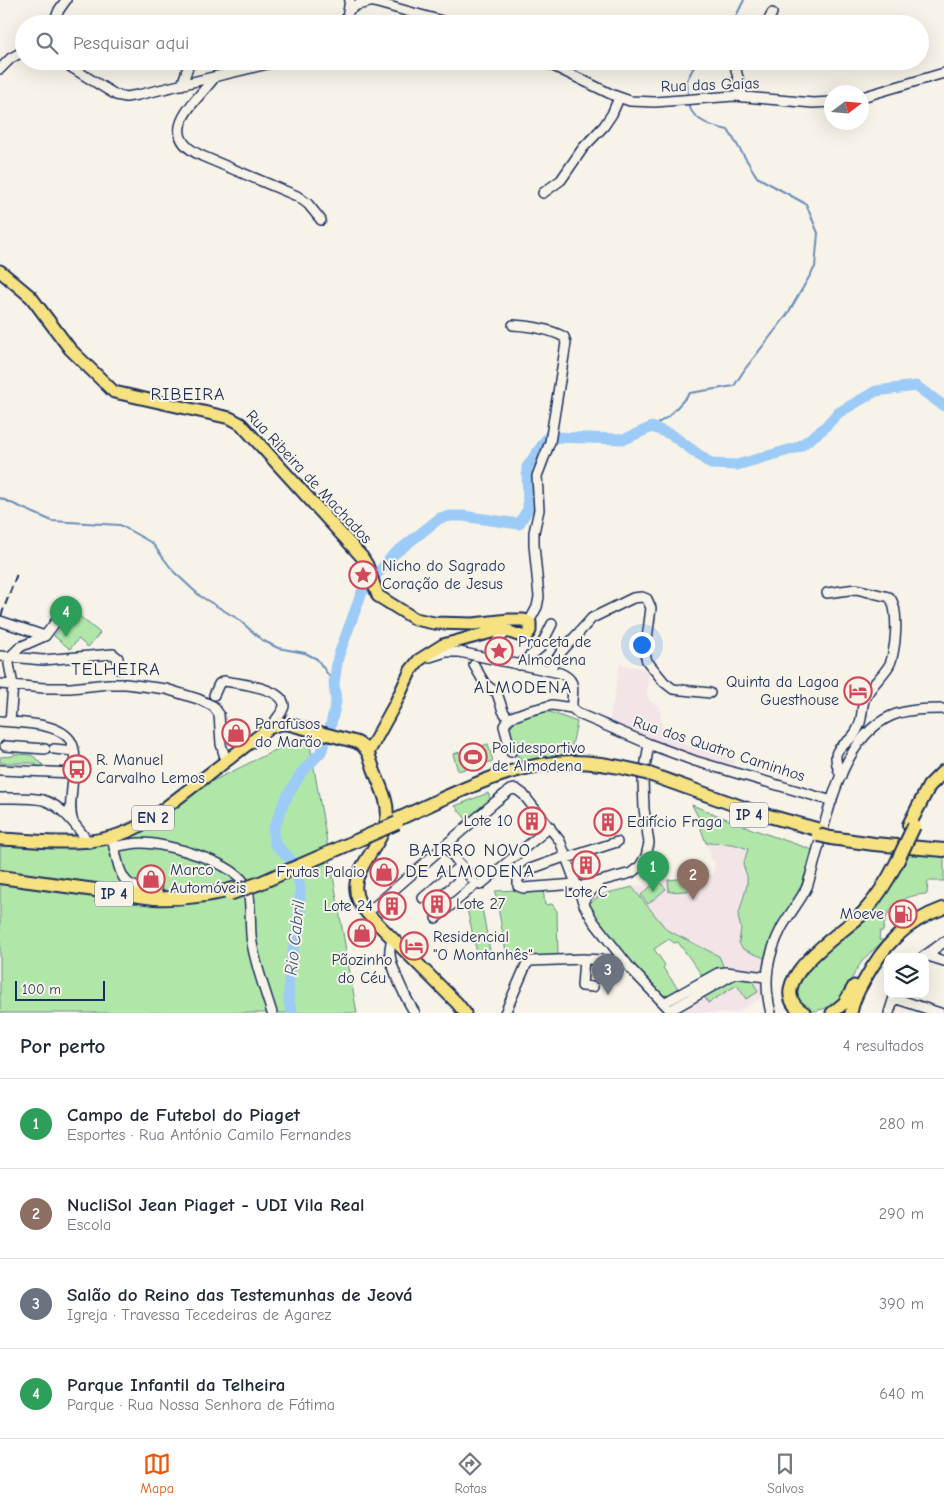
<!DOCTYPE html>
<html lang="pt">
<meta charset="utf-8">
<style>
body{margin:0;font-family:"Comic Neue",sans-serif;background:#f2f2f3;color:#1f2937}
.controls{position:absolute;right:15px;bottom:15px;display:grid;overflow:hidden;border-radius:10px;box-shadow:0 5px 20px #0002}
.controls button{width:45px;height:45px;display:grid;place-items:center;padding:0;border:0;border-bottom:1px solid #e0e1e3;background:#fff;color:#1f2937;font:25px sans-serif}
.compass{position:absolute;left:824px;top:85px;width:45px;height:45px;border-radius:50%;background:#fff;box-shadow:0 5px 20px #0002;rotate:74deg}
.scale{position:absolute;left:15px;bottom:12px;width:90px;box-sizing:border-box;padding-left:5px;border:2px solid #1b2f5e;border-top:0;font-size:14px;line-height:18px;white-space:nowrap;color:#1b2f5e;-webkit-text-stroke:4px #f7f3e8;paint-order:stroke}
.you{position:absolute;left:641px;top:644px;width:18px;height:18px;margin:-12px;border:4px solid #fff;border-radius:50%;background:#1a73e8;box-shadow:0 0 0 8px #1a73e833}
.badge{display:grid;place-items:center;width:32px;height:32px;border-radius:50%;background:#ea580c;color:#fff;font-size:16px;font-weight:700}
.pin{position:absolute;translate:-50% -41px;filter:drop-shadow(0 1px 2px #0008)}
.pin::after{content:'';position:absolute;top:26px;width:18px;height:15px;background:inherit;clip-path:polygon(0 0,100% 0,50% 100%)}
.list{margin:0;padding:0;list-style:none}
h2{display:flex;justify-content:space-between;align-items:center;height:65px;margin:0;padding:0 20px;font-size:21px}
h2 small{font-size:16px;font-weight:400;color:#747a83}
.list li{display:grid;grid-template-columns:32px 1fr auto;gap:15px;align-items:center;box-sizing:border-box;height:90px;padding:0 20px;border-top:1px solid #e0e1e3}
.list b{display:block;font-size:19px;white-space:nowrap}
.list p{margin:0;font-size:16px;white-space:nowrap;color:#747a83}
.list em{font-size:16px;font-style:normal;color:#747a83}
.icon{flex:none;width:28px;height:28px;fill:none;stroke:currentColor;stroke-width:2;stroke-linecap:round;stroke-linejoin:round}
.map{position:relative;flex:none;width:944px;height:1013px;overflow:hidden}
.search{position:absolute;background:#fff;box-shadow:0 5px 20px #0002;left:15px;right:15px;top:15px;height:55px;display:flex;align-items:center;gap:12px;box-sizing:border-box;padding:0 18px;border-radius:28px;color:#747a83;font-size:19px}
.sheet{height:425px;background:#fff}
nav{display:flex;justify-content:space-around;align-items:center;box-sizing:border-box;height:70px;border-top:1px solid #e0e1e3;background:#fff;font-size:14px;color:#747a83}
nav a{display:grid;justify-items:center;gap:2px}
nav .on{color:#ea580c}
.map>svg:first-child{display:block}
.built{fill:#f3e4e8}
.green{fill:#b1e6a9;stroke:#668a84}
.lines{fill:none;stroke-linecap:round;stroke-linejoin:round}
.stream{stroke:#698dba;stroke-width:2}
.river{stroke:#9dcbf7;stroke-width:11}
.minor-casing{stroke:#1b2f5e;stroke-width:12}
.major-casing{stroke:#1b2f5e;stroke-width:15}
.highway-casing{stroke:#1b2f5e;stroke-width:16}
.minor{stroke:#f7f3e8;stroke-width:9}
.major{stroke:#f6e281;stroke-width:11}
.highway{stroke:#f6e281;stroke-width:12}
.rail{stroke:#1b2f5e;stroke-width:2;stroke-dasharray:8 4;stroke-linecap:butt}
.highway-bridge-casing{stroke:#1b2f5e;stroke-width:16;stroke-linecap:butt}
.highway-bridge{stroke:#f6e281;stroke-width:12}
.labels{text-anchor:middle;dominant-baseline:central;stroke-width:4;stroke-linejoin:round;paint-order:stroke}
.shield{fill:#f7f3e8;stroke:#5d6a87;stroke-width:1}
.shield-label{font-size:15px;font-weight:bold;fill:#1b2f5e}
.street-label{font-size:16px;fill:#1b2f5e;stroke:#f7f3e8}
.poi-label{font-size:16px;fill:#1b2f5e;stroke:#f7f3e8;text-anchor:start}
.neighbourhood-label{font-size:18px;letter-spacing:1px;fill:#1b2f5e;stroke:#f7f3e8}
.water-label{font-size:18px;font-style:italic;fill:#3c5684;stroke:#f7f3e8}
</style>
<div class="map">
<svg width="944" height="1013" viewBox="0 0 944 1013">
<rect width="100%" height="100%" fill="#f7f3e8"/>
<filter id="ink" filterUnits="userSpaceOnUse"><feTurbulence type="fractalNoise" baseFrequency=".02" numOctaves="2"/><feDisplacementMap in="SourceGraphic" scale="10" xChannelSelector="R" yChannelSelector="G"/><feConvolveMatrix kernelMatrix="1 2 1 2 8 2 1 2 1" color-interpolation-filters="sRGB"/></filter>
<g filter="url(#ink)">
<path class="built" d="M620,664L649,670L647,695L650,701L660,707L662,728L686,745L695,746L697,742L727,751L726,753L736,756L733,767L650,740L609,723Z
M711,842L733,844L748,849L743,865L747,882L738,917L741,928L739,943L743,949L764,958L763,962L766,964L764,974L724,968L719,956L667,930L632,887L643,885L652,880L713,875L715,860H712L706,843Z
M737,978L761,982L762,997L736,1013H681L680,1009Z"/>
<path class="green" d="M72,610L100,633L88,647L78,639L70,649L54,636L62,626L60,624Z
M544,711L550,712L577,722L570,755L548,757L522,763L521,758L517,756L510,730L515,718Z
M308,734L357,1013H0V843L79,847Z
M488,744L493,761L458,771L453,754Z
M14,754L32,755L43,765V768L37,769L35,763H0V757L13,756Z
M488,793L491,800L466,819L455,806Z
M692,805L752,829L813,850L799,892L779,922L764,958L743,949L739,943L741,928L738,917L747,885V876L743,865L748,849L733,844L706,843L701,829L702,824Z
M907,852L944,854V881H928L927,894C903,895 886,906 883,931H880L879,940H885C878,946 870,952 865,958C841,986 854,1005 809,1012L798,1003L794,988L800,973L852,930Z
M698,877L699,890L669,892L668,880Z
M658,880L666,889L648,904L641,895Z
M632,887L667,930L719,956L724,968L704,978L678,942L674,943L669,939L654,949L665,965L663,968L680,991L664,1000L642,977L591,912L590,904C600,891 617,892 632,887Z
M543,889L545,905L552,904L557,911L558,957H507L495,891Z
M482,908L491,956L478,957L467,909Z
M735,978L752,980L758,992L746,999L737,985L708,1003L703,994Z"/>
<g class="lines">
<path class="stream" d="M732,24L744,0
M688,97L687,80L697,61
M652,427L669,416L690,393L734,386L745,369L787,315L815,267L818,233L806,204L757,177L728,130C713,127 690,120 688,101
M0,498L52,521L120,525L152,543L174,572L200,596L238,619L262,640L278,648L305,653L317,659L334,683"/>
<path class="river" d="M293,1013L289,1004V974L300,911V886L291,860L275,844L273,831L284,802L301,773L321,752L331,724L336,702L334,683L338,657L362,592L393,555L440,518L451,516H463L519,524L528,509L527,467L548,437L625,439L652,427L672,435L711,464L737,465L799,447L823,429L838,413L876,391L916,386L944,406"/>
<g class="minor-casing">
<path id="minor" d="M367,0L453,24
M349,10L357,5L370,2
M53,24L59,10L66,0
M346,24L350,0
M767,24L772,13
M61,61L116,95L126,97L138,95L280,61
M543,61L613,95L630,101L655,102L734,96L813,103L832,102
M739,61L736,70L743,97
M0,69L11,58L24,51
M214,78C195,103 154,134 202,156L297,196L308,204L321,220
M182,85L190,61
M862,97L944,73
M543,193L561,180L583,148L604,126L612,114L619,98
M513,325C529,326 550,329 564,337L566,343L550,442L537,476L539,510L534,532V545L539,597L537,607L529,622
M827,593L856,589L889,597C900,606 896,657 888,667C880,679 872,684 865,698C861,707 863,719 858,728C848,751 826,741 841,776
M0,621L45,636
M496,654C492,642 500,638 509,630
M0,656L43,660L113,654L118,658V669
M430,657L446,652H459L560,673C579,681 571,691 572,708
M474,665L485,684L497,693L503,711L508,718
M519,665L540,648L552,624
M549,670L562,651L592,618L633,598L642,597L647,599L651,608L645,654L647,661L664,682L673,689L710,693
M0,684L44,688H71L108,684H126L166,689L198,699L213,706L219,714L221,744L226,761
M214,695L219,684L224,681C237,683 284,688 284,706C283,713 274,720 272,727
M572,708L579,714L649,744L695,761L832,801
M0,721C20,723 66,722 73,746C77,758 73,775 72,788C71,800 69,811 73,822
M10,722L13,685L9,664L10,657L20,647L45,636L57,620
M5,746L45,749
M54,749L74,751
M511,752L504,726L509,718L528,711L552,705L572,708
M0,770L73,773
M0,798C13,798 30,797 43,800C63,806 77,827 89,843
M112,837L114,847C123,845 132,843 141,843C167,843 235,862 247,887C252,897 249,929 252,943C256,967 265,990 272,1013
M445,846L476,884L480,885L550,827
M114,847C122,880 122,888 157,890
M567,856L530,869L518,878V886L523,888L576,884
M567,858L617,842
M578,887L631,873L640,866L646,856L649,843L644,809L643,780L649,744
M423,898L461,865
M583,901L598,883
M367,913L494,803L510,790L516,789L523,794L560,841L584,905L594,922L631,969L673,1013
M436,918L476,884
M392,938C391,944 389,949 390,954C391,968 407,1001 415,1013
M925,955L944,961
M923,957L944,942
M584,959L582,986L593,987
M894,998L940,1013
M664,1003L718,973L726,972L766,977
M671,1010L734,974
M505,1013L526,965L530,961L584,959L624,961
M771,1013C763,982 767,956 782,927C790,913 800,901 807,887C825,834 835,741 891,716C907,709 927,709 944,709
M889,1013L895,994"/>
</g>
<g class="major-casing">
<path id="major" d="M0,271L31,297L70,349L114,392L230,418L241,424L362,557L367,565L378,596L415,619L434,623L473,624L509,620H524L530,623V631L526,636C516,637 509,629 499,630L443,645L419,660L411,670L395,704L368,753
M0,839C53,841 101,851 148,821L269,728L280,724H288L356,742C368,747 370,758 374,770C379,784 389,801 387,817C383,853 334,877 367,913L457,1003L465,1013
M832,1013L844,1003L854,986
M851,1013C853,1002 858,991 864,981C883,946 905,922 944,908"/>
</g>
<g class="highway-casing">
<path id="highway" d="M649,774L758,813L820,830
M396,820C452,795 511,762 573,762C595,762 617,766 638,771
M909,825L929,786L944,771
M831,838L874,844L944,850
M0,877L154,898C183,899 212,896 240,887
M804,1013C757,985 844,932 863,913C877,898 888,880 897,862"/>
</g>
<use href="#minor" class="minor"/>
<use href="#major" class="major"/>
<use href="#highway" class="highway"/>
<path class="rail" d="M1,616L18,571"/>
<g class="highway-bridge-casing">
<path id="highway-bridge" d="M638,771L649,774
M818,835L831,838
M897,862L914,826
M229,894L260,883L397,823"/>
</g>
<use href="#highway-bridge" class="highway-bridge"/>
</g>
</g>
<defs>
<g id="sight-ring" transform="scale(1.4375)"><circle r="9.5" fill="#f7f3e8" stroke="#d1495b" stroke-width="1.5"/><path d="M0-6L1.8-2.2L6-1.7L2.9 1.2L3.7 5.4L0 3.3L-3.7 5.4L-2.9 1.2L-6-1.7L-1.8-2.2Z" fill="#d1495b"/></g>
<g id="hotel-ring" transform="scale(1.4375)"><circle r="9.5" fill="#f7f3e8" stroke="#d1495b" stroke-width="1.5"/><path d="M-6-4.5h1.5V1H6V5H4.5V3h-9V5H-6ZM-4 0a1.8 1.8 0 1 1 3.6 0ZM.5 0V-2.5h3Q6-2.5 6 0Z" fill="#d1495b"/></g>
<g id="shop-ring" transform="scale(1.4375)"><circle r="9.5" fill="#f7f3e8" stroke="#d1495b" stroke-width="1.5"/><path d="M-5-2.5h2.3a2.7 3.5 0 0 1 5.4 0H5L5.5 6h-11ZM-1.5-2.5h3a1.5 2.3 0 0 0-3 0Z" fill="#d1495b"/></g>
<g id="stadium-ring" transform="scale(1.4375)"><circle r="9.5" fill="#f7f3e8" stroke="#d1495b" stroke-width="1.5"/><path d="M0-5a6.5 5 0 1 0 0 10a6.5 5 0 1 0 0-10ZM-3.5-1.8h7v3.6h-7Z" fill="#d1495b"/></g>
<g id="bus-ring" transform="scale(1.4375)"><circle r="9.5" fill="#f7f3e8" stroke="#d1495b" stroke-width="1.5"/><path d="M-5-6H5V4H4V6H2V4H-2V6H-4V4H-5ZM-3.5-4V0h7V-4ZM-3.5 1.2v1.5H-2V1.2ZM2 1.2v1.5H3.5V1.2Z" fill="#d1495b"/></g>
<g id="building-ring" transform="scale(1.4375)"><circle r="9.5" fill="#f7f3e8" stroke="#d1495b" stroke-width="1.5"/><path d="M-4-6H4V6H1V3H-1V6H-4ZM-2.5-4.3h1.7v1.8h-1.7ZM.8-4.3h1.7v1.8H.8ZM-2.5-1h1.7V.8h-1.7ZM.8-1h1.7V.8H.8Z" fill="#d1495b"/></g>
<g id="fuel-ring" transform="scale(1.4375)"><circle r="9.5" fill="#f7f3e8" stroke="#d1495b" stroke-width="1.5"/><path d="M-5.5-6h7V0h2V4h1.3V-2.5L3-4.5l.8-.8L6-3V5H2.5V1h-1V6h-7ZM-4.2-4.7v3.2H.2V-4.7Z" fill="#d1495b"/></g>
</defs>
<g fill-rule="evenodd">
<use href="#sight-ring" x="363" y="575"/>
<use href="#sight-ring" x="499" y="651"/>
<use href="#hotel-ring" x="858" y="691"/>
<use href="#shop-ring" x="236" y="733"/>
<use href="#stadium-ring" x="473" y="757"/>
<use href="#bus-ring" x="77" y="769"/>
<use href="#building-ring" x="532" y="821"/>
<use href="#building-ring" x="608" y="822"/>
<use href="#building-ring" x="586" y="865"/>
<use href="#shop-ring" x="384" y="872"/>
<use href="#shop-ring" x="151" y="879"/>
<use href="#building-ring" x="437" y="904"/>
<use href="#building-ring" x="392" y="906"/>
<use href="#fuel-ring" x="903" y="914"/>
<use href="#shop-ring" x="362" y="933"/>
<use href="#hotel-ring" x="414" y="946"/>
</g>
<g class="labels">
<g class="shield">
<rect x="730" y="802.5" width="38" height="25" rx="4"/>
<rect x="132" y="805.5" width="42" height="25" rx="4"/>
<rect x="95" y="881.5" width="38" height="25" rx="4"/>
</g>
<g class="shield-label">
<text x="749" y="815">IP 4</text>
<text x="153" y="818">EN 2</text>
<text x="114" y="894">IP 4</text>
</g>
<g class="street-label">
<text transform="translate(710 85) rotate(-2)">Rua das Gaias</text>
<text transform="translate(309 477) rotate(47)">Rua Ribeira de Machados</text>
<text transform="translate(719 749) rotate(18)">Rua dos Quatro Caminhos</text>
</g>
<g class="poi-label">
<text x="382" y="566">Nicho do Sagrado<tspan x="382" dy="18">Coração de Jesus</tspan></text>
<text x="518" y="642">Praceta de<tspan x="518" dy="18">Almodena</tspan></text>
<text x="839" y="682" text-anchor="end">Quinta da Lagoa<tspan x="839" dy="18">Guesthouse</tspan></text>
<text x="255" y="724">Parafusos<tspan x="255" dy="18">do Marão</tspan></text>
<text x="492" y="748">Polidesportivo<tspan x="492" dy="18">de Almodena</tspan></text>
<text x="96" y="760">R. Manuel<tspan x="96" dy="18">Carvalho Lemos</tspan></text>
<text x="513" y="821" text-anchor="end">Lote 10</text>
<text x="627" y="822">Edifício Fraga</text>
<text x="170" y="870">Marco<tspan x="170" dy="18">Automóveis</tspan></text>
<text x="365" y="872" text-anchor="end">Frutas Palaio</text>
<text x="586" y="892" text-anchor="middle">Lote C</text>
<text x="456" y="904">Lote 27</text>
<text x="373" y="906" text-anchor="end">Lote 24</text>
<text x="884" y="914" text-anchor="end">Moeve</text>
<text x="433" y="937">Residencial<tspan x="433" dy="18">"O Montanhês"</tspan></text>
<text x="362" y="960" text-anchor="middle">Pãozinho<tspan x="362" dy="18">do Céu</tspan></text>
</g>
<g class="neighbourhood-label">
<text x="188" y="394">RIBEIRA</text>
<text x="116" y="669">TELHEIRA</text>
<text x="523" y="687">ALMODENA</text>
<text x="470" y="850">BAIRRO NOVO<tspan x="470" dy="21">DE ALMODENA</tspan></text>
</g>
<g class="water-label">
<text transform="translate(295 938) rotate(-84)">Rio Cabril</text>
</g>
</g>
</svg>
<div class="controls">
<button><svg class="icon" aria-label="layers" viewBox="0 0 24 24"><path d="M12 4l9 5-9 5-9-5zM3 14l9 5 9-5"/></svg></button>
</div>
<svg class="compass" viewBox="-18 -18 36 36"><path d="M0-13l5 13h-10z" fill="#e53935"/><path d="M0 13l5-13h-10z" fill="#747a83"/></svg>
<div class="scale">100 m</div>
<div class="you"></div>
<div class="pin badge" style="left:653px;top:892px;background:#2e9e5b">1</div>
<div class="pin badge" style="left:693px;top:900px;background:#8d6e63">2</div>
<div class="pin badge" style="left:608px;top:995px;background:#6b7280">3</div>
<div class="pin badge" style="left:66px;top:637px;background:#2e9e5b">4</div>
<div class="search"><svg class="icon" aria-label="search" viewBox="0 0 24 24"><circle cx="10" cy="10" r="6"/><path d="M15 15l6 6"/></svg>Pesquisar aqui</div>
</div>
<section class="sheet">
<h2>Por perto<small>4 resultados</small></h2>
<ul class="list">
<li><span class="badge" style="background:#2e9e5b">1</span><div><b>Campo de Futebol do Piaget</b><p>Esportes · Rua António Camilo Fernandes</p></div><em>280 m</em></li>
<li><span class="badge" style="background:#8d6e63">2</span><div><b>NucliSol Jean Piaget - UDI Vila Real</b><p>Escola</p></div><em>290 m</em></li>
<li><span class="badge" style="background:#6b7280">3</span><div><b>Salão do Reino das Testemunhas de Jeová</b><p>Igreja · Travessa Tecedeiras de Agarez</p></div><em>390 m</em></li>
<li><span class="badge" style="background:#2e9e5b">4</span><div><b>Parque Infantil da Telheira</b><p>Parque · Rua Nossa Senhora de Fátima</p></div><em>640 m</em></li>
</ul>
</section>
<nav>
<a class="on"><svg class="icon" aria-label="map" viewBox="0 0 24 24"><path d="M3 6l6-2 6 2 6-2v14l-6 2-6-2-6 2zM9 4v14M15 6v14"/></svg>Mapa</a>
<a><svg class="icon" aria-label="directions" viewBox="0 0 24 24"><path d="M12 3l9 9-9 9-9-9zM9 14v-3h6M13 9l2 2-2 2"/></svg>Rotas</a>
<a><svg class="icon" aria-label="saved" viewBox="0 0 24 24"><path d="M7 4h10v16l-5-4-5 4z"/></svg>Salvos</a>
</nav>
